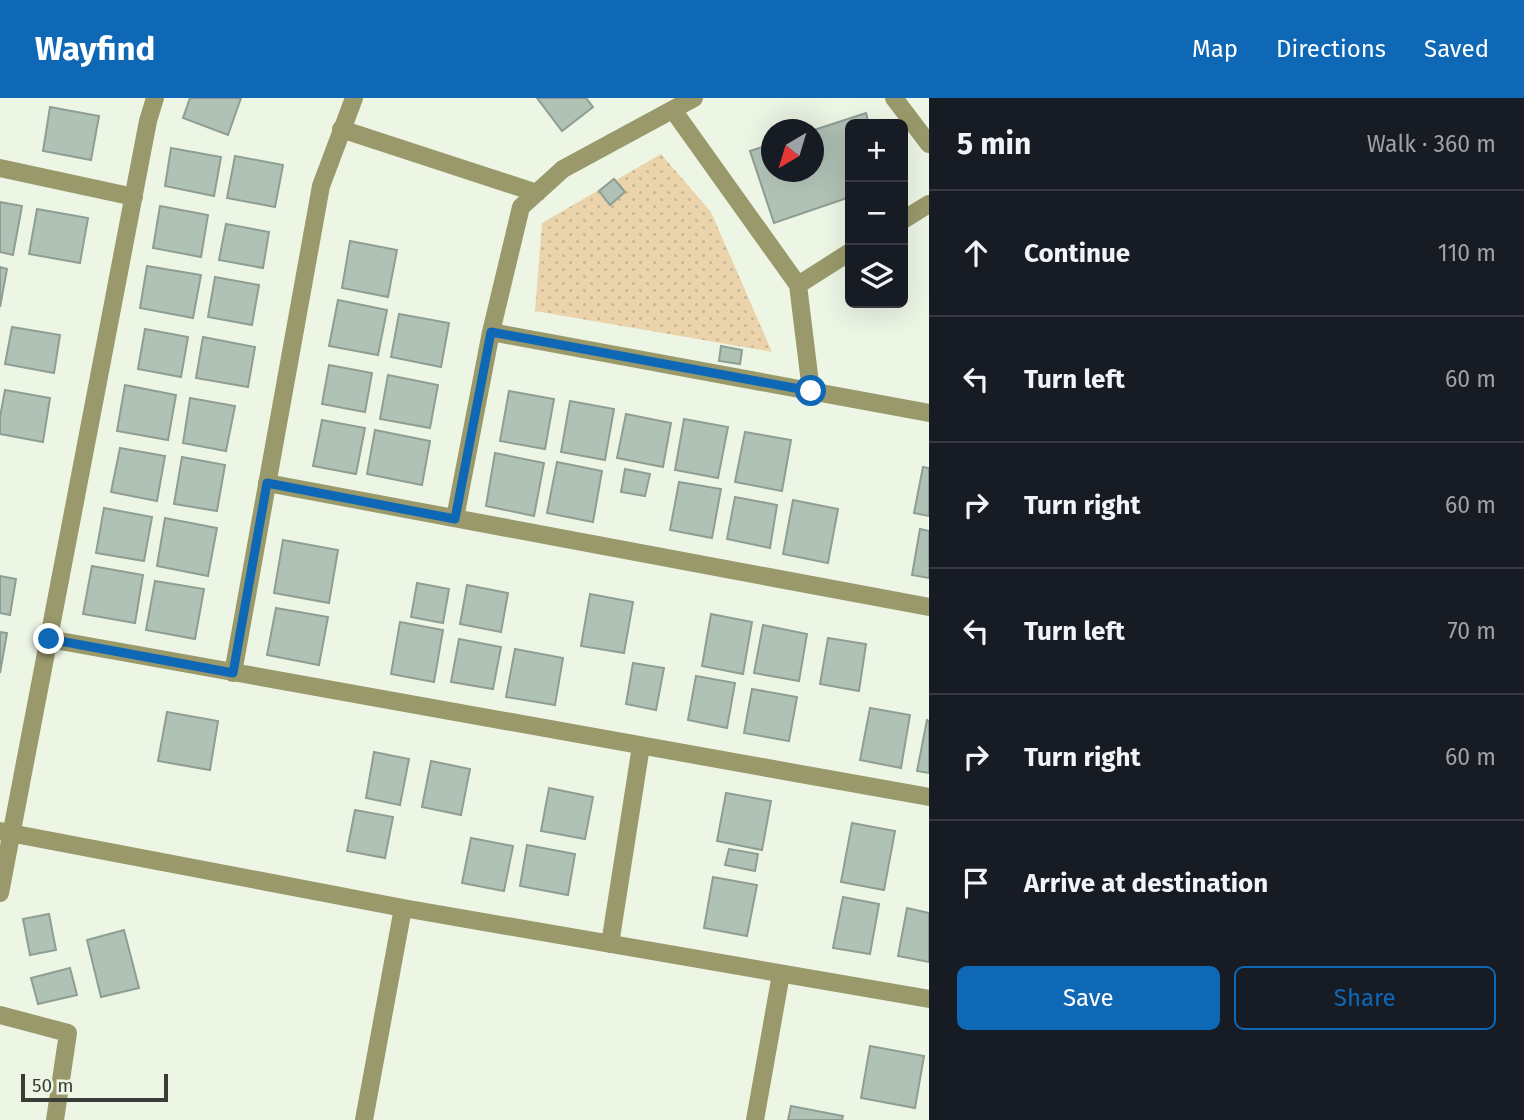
<!DOCTYPE html>
<meta charset="utf-8">
<style>
body{margin:0;font-family:"Fira Sans",sans-serif;background:#242831;color:#f1f3f6}
.controls{position:absolute;right:21px;top:21px;display:grid;overflow:hidden;border-radius:10px;box-shadow:0 7px 28px #0002}
.controls button{width:63px;height:63px;display:grid;place-items:center;padding:0;border:0;border-bottom:2px solid #363941;background:#171b24;color:#f1f3f6;font:35px sans-serif}
.compass{position:absolute;left:761px;top:21px;width:63px;height:63px;border-radius:50%;background:#171b24;box-shadow:0 7px 28px #0002;rotate:218deg}
.scale{position:absolute;left:21px;bottom:18px;width:147px;box-sizing:border-box;padding-left:7px;border:4px solid #3a3d37;border-top:0;font-size:19px;line-height:24px;white-space:nowrap;color:#3a3d37;-webkit-text-stroke:5px #edf6e5;paint-order:stroke}
.stop{position:absolute;width:21px;height:21px;margin:-16px;border:5px solid #0e68b5;border-radius:50%;background:#fff}
.stop.end{background:#0e68b5;border-color:#fff;box-shadow:0 2px 7px #0008}
.list{margin:0;padding:0;list-style:none}
h2{display:flex;justify-content:space-between;align-items:center;height:91px;margin:0;padding:0 28px;font-size:30px}
h2 small{font-size:23px;font-weight:400;color:#9ea1a6}
.list li{display:grid;grid-template-columns:46px 1fr auto;gap:21px;align-items:center;box-sizing:border-box;height:126px;padding:0 28px;border-top:2px solid #363941}
.list b{display:block;font-size:26px;white-space:nowrap}
.list em{font-size:23px;font-style:normal;color:#9ea1a6}
.actions{display:flex;gap:14px;padding:21px 28px}
.actions a{flex:1;padding:16px 0;border:2px solid #0e68b5;border-radius:10px;text-align:center;font-size:24px;color:#0e68b5}
.actions .main{background:#0e68b5;color:#fff}
.icon{flex:none;width:38px;height:38px;fill:none;stroke:currentColor;stroke-width:2;stroke-linecap:round;stroke-linejoin:round}
.map{position:relative;flex:none;width:929px;height:1022px;overflow:hidden}
header{display:flex;align-items:center;gap:42px;box-sizing:border-box;height:98px;padding:0 35px;background:#0e68b5;color:#fff}
header strong{font-size:33px}
nav{display:flex;gap:38px;margin-inline-start:auto;font-size:24px}
main{display:flex}
aside{flex:1;background:#171b24}
.map>svg:first-child{display:block}
.grass{fill:url(#grass-dots)}
.building{fill:#b0c1b5;stroke:#8e9e93;stroke-width:2}
.lines{fill:none;stroke-linecap:round;stroke-linejoin:round}
.minor{stroke:#9a996b;stroke-width:18}
.route{stroke:#0e68b5;stroke-width:9}
</style>
<header>
<strong>Wayfind</strong>
<nav><a>Map</a><a>Directions</a><a>Saved</a></nav>
</header>
<main>
<div class="map">
<svg width="929" height="1022" viewBox="0 0 929 1022">
<defs>
<pattern id="grass-dots" width="8" height="8" patternUnits="userSpaceOnUse" patternTransform="scale(1.75)"><rect width="8" height="8" fill="#ebd4ab"/><path d="M2 2h.1M6 6h.1" fill="none" stroke="#cab794" stroke-width="1.8" stroke-linecap="round"/></pattern>
</defs>
<rect width="100%" height="100%" fill="#edf6e5"/>
<path class="grass" d="M661,56L711,114L772,254L535,213L542,125Z"/>
<path class="building" d="M190,0H241L228,37L183,20Z
M537,0H586L593,9L562,33Z
M50,9L99,18L91,62L43,53Z
M866,15L869,26H850V99L774,125L750,53L772,46V74H814V32Z
M171,50L221,59L214,98L165,88Z
M235,58L283,67L275,109L227,100Z
M614,81L625,94L610,107L599,93Z
M0,104L22,108L13,157L0,154Z
M160,108L208,117L201,159L153,150Z
M37,111L88,120L80,165L29,156Z
M226,126L269,134L263,170L219,162Z
M350,143L397,152L388,199L342,190Z
M147,168L201,177L193,220L140,210Z
M0,169L7,171L0,209Z
M215,179L259,187L252,227L208,219Z
M338,202L387,212L378,257L329,248Z
M399,216L449,225L441,269L391,259Z
M12,229L60,237L54,275L5,266Z
M145,231L188,239L181,279L138,271Z
M203,239L255,249L248,289L196,280Z
M721,248L742,252L740,266L719,263Z
M329,267L372,275L365,314L322,306Z
M388,277L438,287L430,330L380,321Z
M125,287L176,297L168,342L117,333Z
M5,292L50,300L43,344L0,336V319Z
M509,293L554,301L545,351L500,343Z
M190,300L235,308L226,353L183,345Z
M570,303L614,311L605,362L561,354Z
M626,316L671,325L663,369L617,360Z
M684,321L728,329L718,380L675,372Z
M322,322L365,330L356,376L313,368Z
M375,332L430,343L422,387L367,376Z
M745,334L791,342L782,393L735,384Z
M120,350L165,358L157,403L111,394Z
M495,355L544,365L534,418L486,408Z
M182,359L225,367L217,413L174,406Z
M557,364L602,373L593,424L547,415Z
M923,369L929,370V418L914,415Z
M625,371L650,376L645,398L621,394Z
M679,384L721,391L712,440L670,432Z
M735,399L777,407L770,450L727,441Z
M793,402L838,411L828,465L783,456Z
M104,410L152,419L144,463L96,455Z
M165,420L217,430L208,478L157,468Z
M920,431L929,433V480L912,477Z
M283,442L338,452L329,505L274,495Z
M92,468L143,477L135,525L83,516Z
M0,478L16,481L10,517L0,515Z
M155,483L204,491L195,541L146,532Z
M417,485L449,491L443,525L411,519Z
M467,487L508,495L501,534L460,526Z
M590,496L633,504L624,555L581,548Z
M276,510L328,519L319,567L267,557Z
M711,516L752,524L743,576L702,568Z
M400,524L443,532L434,584L391,576Z
M763,527L807,536L799,583L754,575Z
M0,534L7,535L0,575Z
M828,540L866,546L859,593L820,586Z
M459,541L501,549L493,591L451,584Z
M515,551L563,560L555,607L506,599Z
M633,565L664,570L656,612L626,606Z
M696,578L735,585L727,630L688,622Z
M752,591L797,599L789,643L744,635Z
M870,610L910,617L901,670L860,662Z
M167,614L218,623L210,672L158,663Z
M927,622L929,623V675L917,673Z
M374,654L409,661L400,707L366,700Z
M431,663L470,671L461,717L422,709Z
M549,690L593,699L585,741L541,733Z
M726,695L771,703L762,752L717,743Z
M355,712L393,719L385,760L347,753Z
M852,725L895,733L884,792L841,784Z
M471,740L513,748L504,793L462,785Z
M527,747L575,756L568,797L520,788Z
M729,751L758,756L755,773L725,767Z
M713,779L757,787L747,838L704,830Z
M843,799L879,806L870,856L833,850Z
M907,810L929,815V864L898,858Z
M49,816L56,852L30,857L23,821Z
M124,832L139,890L101,899L87,842Z
M70,870L77,897L38,906L31,880Z
M870,948L924,958L915,1010L861,1000Z
M791,1008L843,1018L842,1022H788Z"/>
<g class="lines">
<path class="minor" d="M894,0L929,46
M673,12L798,187L811,293
M341,31L537,95
M0,70L134,99
M903,122L929,106
M798,187L850,154
M491,234L929,315
M267,385L929,509
M455,420L491,234L521,109L563,71L694,0
M49,541L929,699
M233,575L321,88L354,0
M0,733L403,810L929,901
M0,795L148,23L155,0
M610,846L641,648
M0,917L68,935L55,1022
M364,1022L403,810
M755,1022L781,876"/>
</g>
<g class="lines">
<path class="route" d="M49,541L233,575L267,385L455,421L491,234L811,293"/>
</g>
</svg>
<div class="controls">
<button>+</button>
<button>−</button>
<button><svg class="icon" aria-label="layers" viewBox="0 0 24 24"><path d="M12 4l9 5-9 5-9-5zM3 14l9 5 9-5"/></svg></button>
</div>
<svg class="compass" viewBox="-18 -18 36 36"><path d="M0-13l5 13h-10z" fill="#e53935"/><path d="M0 13l5-13h-10z" fill="#9ea1a6"/></svg>
<div class="scale">50 m</div>
<div class="stop" style="left:811px;top:293px"></div>
<div class="stop end" style="left:49px;top:541px"></div>
</div>
<aside>
<h2>5 min<small>Walk · 360 m</small></h2>
<ul class="list">
<li><svg class="icon" aria-label="ahead" viewBox="0 0 24 24"><path d="M12 20V5M6 11l6-6 6 6"/></svg><div><b>Continue</b></div><em>110 m</em></li>
<li><svg class="icon" aria-label="left" viewBox="0 0 24 24"><path d="M17 20v-9H6M10 6l-5 5 5 5"/></svg><div><b>Turn left</b></div><em>60 m</em></li>
<li><svg class="icon" aria-label="right" viewBox="0 0 24 24"><path d="M7 20v-9h11M14 6l5 5-5 5"/></svg><div><b>Turn right</b></div><em>60 m</em></li>
<li><svg class="icon" aria-label="left" viewBox="0 0 24 24"><path d="M17 20v-9H6M10 6l-5 5 5 5"/></svg><div><b>Turn left</b></div><em>70 m</em></li>
<li><svg class="icon" aria-label="right" viewBox="0 0 24 24"><path d="M7 20v-9h11M14 6l5 5-5 5"/></svg><div><b>Turn right</b></div><em>60 m</em></li>
<li><svg class="icon" aria-label="arrive" viewBox="0 0 24 24"><path d="M6 21V4h12l-3 4 3 4H6"/></svg><div><b>Arrive at destination</b></div></li>
</ul>
<div class="actions"><a class="main">Save</a><a>Share</a></div>
</aside>
</main>
